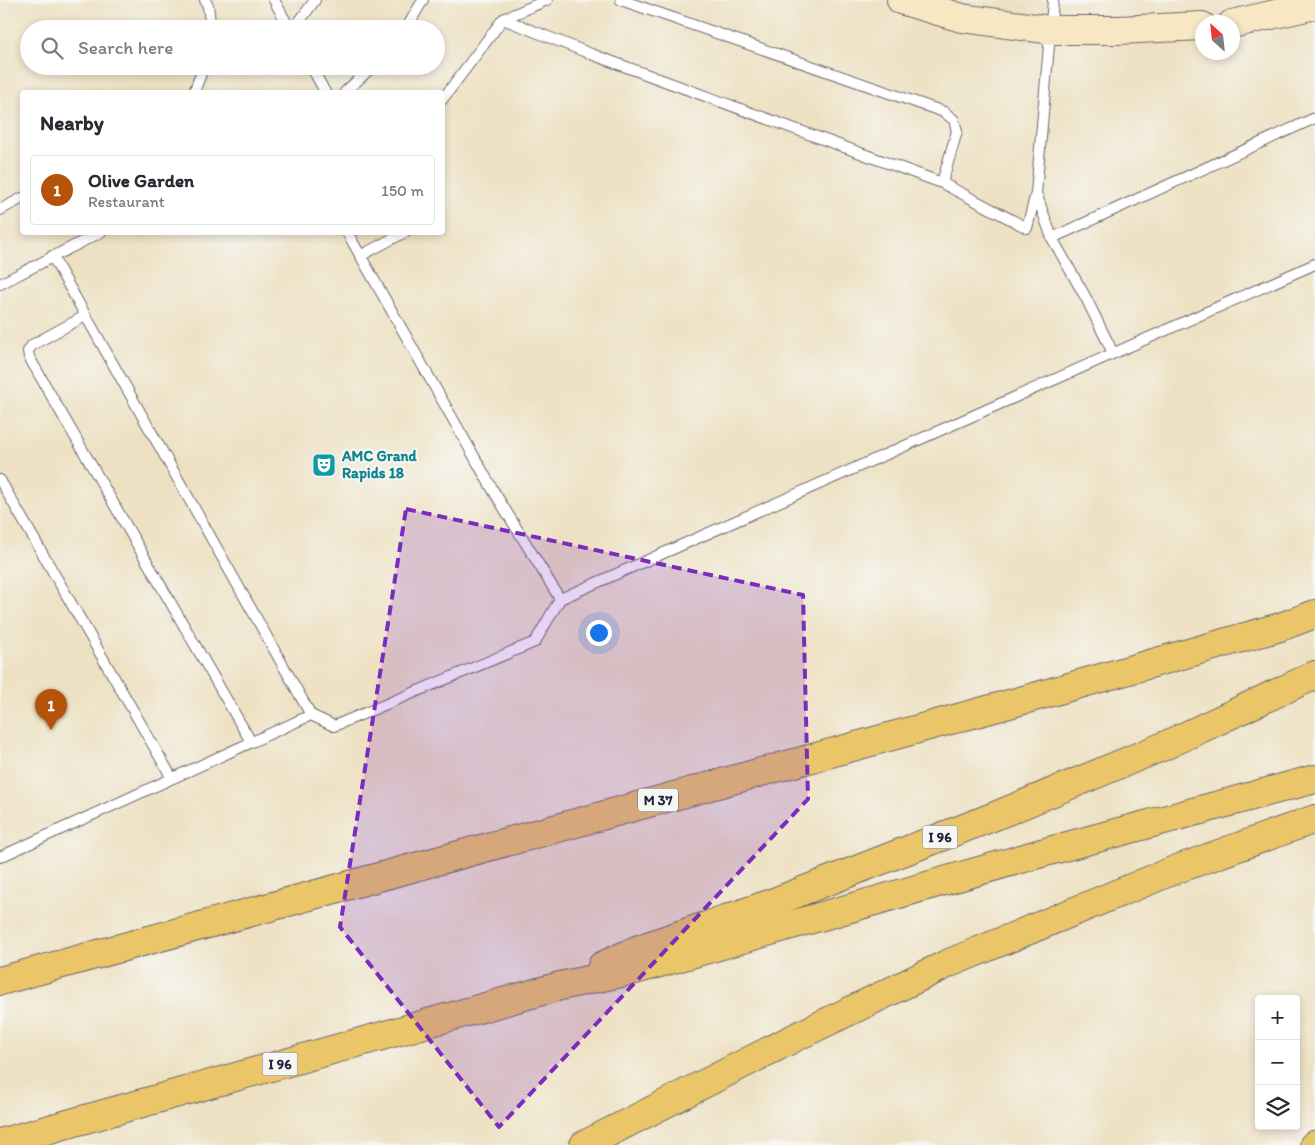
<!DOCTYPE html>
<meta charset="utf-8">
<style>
body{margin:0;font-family:Itim,sans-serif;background:#f7f7f7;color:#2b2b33}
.controls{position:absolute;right:15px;bottom:15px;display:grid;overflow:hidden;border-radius:5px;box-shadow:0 2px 8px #0003}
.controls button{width:45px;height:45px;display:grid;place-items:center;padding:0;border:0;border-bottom:1px solid #e1e1e2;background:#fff;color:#2b2b33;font:25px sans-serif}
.compass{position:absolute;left:1195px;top:15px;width:45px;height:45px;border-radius:50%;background:#fff;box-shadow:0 2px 8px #0003;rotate:333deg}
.you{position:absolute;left:598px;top:632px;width:18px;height:18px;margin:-12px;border:4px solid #fff;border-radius:50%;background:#1a73e8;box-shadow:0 0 0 8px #1a73e833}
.badge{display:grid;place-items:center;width:32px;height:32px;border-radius:50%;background:#b45309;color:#fff;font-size:16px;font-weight:700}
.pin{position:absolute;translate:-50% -41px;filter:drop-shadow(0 1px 2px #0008)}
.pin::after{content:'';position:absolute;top:26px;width:18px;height:15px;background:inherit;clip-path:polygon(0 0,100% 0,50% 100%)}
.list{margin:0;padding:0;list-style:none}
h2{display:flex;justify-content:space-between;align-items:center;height:65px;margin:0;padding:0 20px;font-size:21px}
h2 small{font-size:16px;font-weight:400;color:#7c7c81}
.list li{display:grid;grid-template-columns:32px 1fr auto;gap:15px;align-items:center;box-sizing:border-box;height:70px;margin:0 10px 10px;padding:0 10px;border:1px solid #e1e1e2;border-radius:5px}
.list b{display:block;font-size:19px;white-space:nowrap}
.list p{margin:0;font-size:16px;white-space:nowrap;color:#7c7c81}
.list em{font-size:16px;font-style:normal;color:#7c7c81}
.icon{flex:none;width:28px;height:28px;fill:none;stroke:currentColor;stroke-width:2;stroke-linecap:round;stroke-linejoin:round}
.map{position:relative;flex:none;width:1315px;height:1145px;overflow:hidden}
.search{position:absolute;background:#fff;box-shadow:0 2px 8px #0003;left:20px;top:20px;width:425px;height:55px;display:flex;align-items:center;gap:12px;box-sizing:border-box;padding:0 18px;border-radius:28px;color:#7c7c81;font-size:19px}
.panel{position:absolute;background:#fff;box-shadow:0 2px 8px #0003;left:20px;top:90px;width:425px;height:145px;border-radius:5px}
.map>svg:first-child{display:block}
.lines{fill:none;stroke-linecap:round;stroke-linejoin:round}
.lane-casing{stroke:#69656b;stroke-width:12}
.secondary-casing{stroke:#69656b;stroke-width:30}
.highway-casing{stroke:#69656b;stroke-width:30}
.lane{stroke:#fff;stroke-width:10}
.secondary{stroke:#f7e8c3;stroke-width:28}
.highway{stroke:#ebc669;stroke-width:28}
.marked{fill:#7b2cbf;fill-opacity:0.2;stroke:#7b2cbf;stroke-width:4;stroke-dasharray:10 6;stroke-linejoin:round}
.labels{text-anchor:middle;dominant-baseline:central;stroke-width:4.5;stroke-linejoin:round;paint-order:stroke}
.shield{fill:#f6f6f2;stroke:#626272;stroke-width:1}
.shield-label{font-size:14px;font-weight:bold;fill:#22223b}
.culture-label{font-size:15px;font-weight:bold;fill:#0d838f;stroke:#f6f6f2;text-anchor:start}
</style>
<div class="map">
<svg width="1315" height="1145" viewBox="0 0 1315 1145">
<rect width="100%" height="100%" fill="#f6f6f2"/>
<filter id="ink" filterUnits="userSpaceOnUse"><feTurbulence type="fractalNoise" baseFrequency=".02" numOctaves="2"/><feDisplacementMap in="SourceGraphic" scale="10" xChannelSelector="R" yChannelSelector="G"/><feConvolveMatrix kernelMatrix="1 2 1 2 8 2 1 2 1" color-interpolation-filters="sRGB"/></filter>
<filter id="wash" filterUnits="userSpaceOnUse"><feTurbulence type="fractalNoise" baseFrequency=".0096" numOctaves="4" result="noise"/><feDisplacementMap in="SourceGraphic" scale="20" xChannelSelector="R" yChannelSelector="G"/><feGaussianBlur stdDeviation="1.12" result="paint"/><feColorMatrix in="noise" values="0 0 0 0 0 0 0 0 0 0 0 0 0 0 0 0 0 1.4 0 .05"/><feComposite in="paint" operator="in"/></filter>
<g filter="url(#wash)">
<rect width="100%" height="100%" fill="#eee1c3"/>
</g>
<g filter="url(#ink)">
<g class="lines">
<g class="lane-casing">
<path id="lane" d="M205,0L208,6L211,29
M274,0L290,29
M621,0L944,112L954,120L957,131L942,183L1027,228L1036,193
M1053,0L1036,193L1052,238L1086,298L1113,353
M503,19L591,54L942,183
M294,29L315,0
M406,29L423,0
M311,66L325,92
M194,92L204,66
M345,92L373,66
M442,100L503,19L547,0
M0,210L22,198
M1052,238L1315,118
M52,256L311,715
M360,256L405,232
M0,284L101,232
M85,316L32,345L28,351L29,357L251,742
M0,480L172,778
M560,599L1315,264
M0,857L311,715L334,726L535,642L560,599L493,490L347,232"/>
</g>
<g class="secondary-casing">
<path id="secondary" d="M901,0L962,18L1051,30H1118L1202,26
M1232,24L1315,5"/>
</g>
<g class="highway-casing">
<path id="highway" d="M602,966L639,949L769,904L995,816L1164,746L1315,675
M0,981L1020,701L1280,627L1315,614
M0,1143L560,986L635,970L1038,854L1315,779
M584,1145L800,1035L947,964L1172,871L1315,819
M1314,1145H1315"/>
</g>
<use href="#lane" class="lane"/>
<use href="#secondary" class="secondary"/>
<use href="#highway" class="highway"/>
</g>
</g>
<path class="marked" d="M406,509L803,595L808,799L499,1127L340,927Z"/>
<defs>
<g id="theatre-square" transform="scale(1.25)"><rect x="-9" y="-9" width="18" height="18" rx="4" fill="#0f9aa8" stroke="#f6f6f2"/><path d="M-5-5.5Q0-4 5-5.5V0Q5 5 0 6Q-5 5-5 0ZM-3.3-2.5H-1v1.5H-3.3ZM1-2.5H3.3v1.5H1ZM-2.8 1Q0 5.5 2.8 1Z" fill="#fff"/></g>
</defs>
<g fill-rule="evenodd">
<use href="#theatre-square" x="324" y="465"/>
</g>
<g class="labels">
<g class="shield">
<rect x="638" y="788.5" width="40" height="23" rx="4"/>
<rect x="922.5" y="825.5" width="35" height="23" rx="4"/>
<rect x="262.5" y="1052.5" width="35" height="23" rx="4"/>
</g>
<g class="shield-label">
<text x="658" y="800">M 37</text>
<text x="940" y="837">I 96</text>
<text x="280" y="1064">I 96</text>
</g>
<g class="culture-label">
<text x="342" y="456">AMC Grand<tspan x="342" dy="17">Rapids 18</tspan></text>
</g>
</g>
</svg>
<div class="controls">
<button>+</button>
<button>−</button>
<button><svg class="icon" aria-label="layers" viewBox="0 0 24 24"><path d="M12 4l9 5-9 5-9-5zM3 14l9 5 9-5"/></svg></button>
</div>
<svg class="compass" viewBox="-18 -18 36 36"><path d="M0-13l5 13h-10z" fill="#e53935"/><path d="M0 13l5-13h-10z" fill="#7c7c81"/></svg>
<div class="you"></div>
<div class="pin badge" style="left:51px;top:730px">1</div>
<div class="search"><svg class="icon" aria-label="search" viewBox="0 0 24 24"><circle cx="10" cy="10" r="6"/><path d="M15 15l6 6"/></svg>Search here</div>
<section class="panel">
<h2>Nearby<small></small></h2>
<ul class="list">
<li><span class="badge">1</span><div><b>Olive Garden</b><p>Restaurant</p></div><em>150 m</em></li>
</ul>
</section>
</div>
